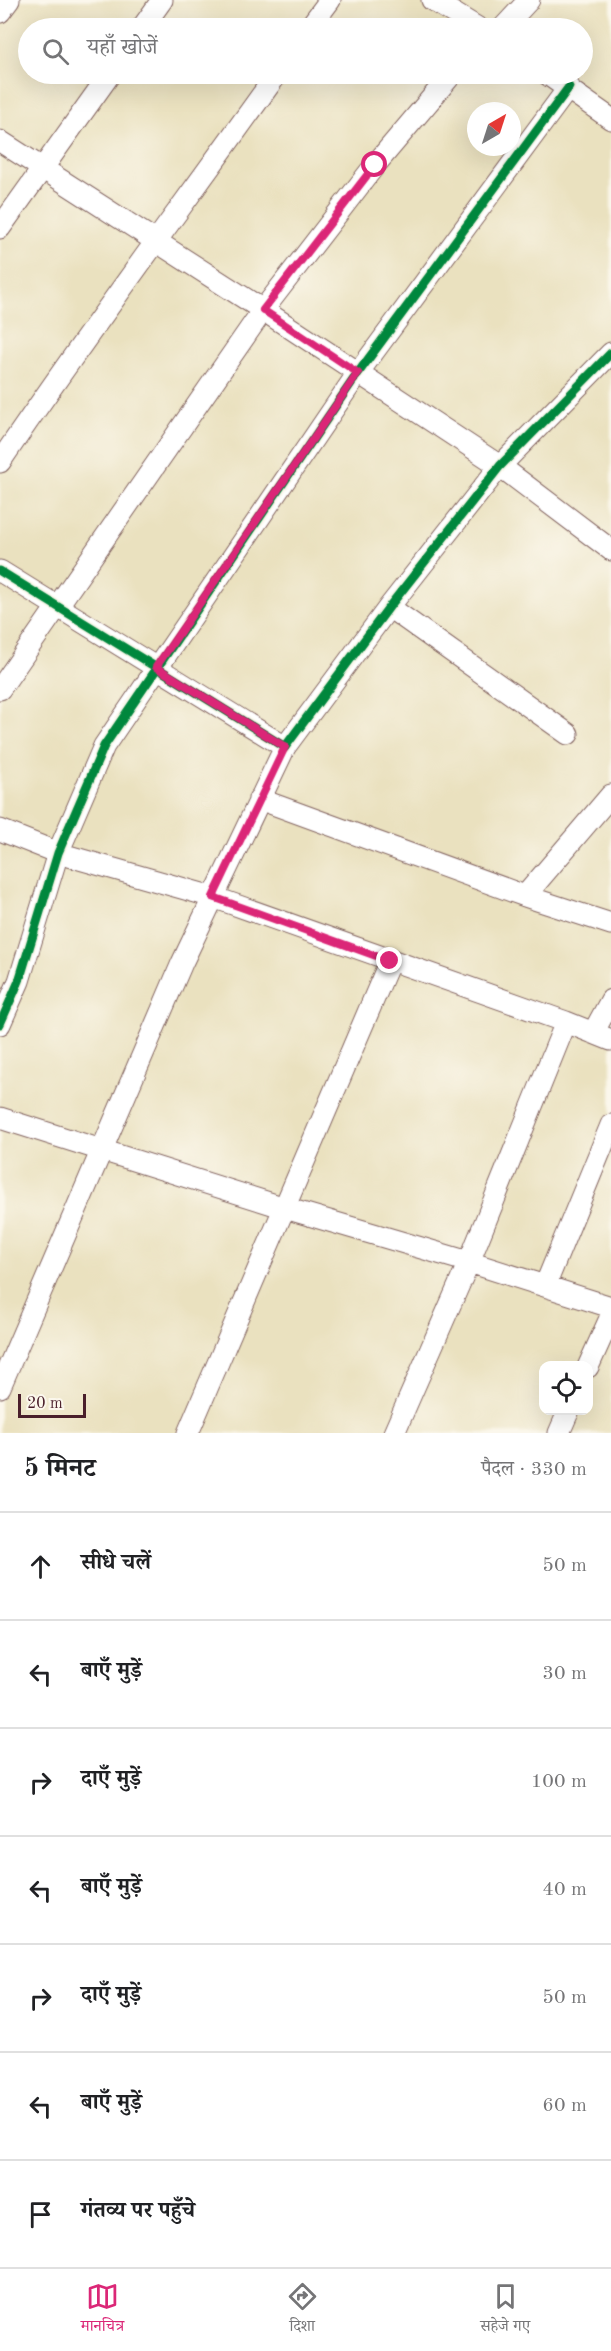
<!DOCTYPE html>
<html lang="hi">
<meta charset="utf-8">
<style>
body{margin:0;font-family:"Old Standard TT","Noto Serif Devanagari",serif;background:#f6f6f6;color:#202124}
.controls{position:absolute;right:18px;bottom:18px;display:grid;overflow:hidden;border-radius:12px;box-shadow:0 6px 24px #0002}
.controls button{width:54px;height:54px;display:grid;place-items:center;padding:0;border:0;border-bottom:2px solid #e0e0e0;background:#fff;color:#202124;font:30px sans-serif}
.compass{position:absolute;left:467px;top:102px;width:54px;height:54px;border-radius:50%;background:#fff;box-shadow:0 6px 24px #0002;rotate:39deg}
.scale{position:absolute;left:18px;bottom:15px;width:68px;box-sizing:border-box;padding-left:6px;border:3px solid #4a1f2b;border-top:0;font-size:16px;line-height:21px;white-space:nowrap;color:#4a1f2b;-webkit-text-stroke:4px #fbf7ec;paint-order:stroke}
.stop{position:absolute;width:18px;height:18px;margin:-14px;border:4px solid #db2777;border-radius:50%;background:#fff}
.stop.end{background:#db2777;border-color:#fff;box-shadow:0 2px 6px #0008}
.list{margin:0;padding:0;list-style:none}
h2{display:flex;justify-content:space-between;align-items:center;height:78px;margin:0;padding:0 24px;font-size:26px}
h2 small{font-size:20px;font-weight:400;color:#757577}
.list li{display:grid;grid-template-columns:39px 1fr auto;gap:18px;align-items:center;box-sizing:border-box;height:108px;padding:0 24px;border-top:2px solid #e0e0e0}
.list b{display:block;font-size:22px;white-space:nowrap}
.list em{font-size:20px;font-style:normal;color:#757577}
.icon{flex:none;width:33px;height:33px;fill:none;stroke:currentColor;stroke-width:2;stroke-linecap:round;stroke-linejoin:round}
.map{position:relative;flex:none;width:611px;height:1433px;overflow:hidden}
.search{position:absolute;background:#fff;box-shadow:0 6px 24px #0002;left:18px;right:18px;top:18px;height:66px;display:flex;align-items:center;gap:15px;box-sizing:border-box;padding:0 21px;border-radius:33px;color:#757577;font-size:22px}
.sheet{height:834px;background:#fff}
nav{display:flex;justify-content:space-around;align-items:center;box-sizing:border-box;height:84px;border-top:2px solid #e0e0e0;background:#fff;font-size:16px;color:#757577}
nav a{display:grid;justify-items:center;gap:3px}
nav .on{color:#db2777}
.map>svg:first-child{display:block}
.lines{fill:none;stroke-linecap:round;stroke-linejoin:round}
.street-casing{stroke:#82635f;stroke-width:23}
.street{stroke:#fff;stroke-width:21}
.cycleway-casing{stroke:#fbf7ec;stroke-width:13}
.cycleway{stroke:#00873e;stroke-width:9}
.route{stroke:#db2777;stroke-width:8}
</style>
<div class="map">
<svg width="611" height="1433" viewBox="0 0 611 1433">
<rect width="100%" height="100%" fill="#fbf7ec"/>
<filter id="ink" filterUnits="userSpaceOnUse"><feTurbulence type="fractalNoise" baseFrequency=".0167" numOctaves="2"/><feDisplacementMap in="SourceGraphic" scale="12" xChannelSelector="R" yChannelSelector="G"/><feConvolveMatrix kernelMatrix="1 2 1 2 8 2 1 2 1" color-interpolation-filters="sRGB"/></filter>
<filter id="wash" filterUnits="userSpaceOnUse"><feTurbulence type="fractalNoise" baseFrequency=".008" numOctaves="4" result="noise"/><feDisplacementMap in="SourceGraphic" scale="24" xChannelSelector="R" yChannelSelector="G"/><feGaussianBlur stdDeviation="1.35" result="paint"/><feColorMatrix in="noise" values="0 0 0 0 0 0 0 0 0 0 0 0 0 0 0 0 0 1.4 0 .05"/><feComposite in="paint" operator="in"/></filter>
<g filter="url(#wash)">
<rect width="100%" height="100%" fill="#eae1bf"/>
</g>
<g filter="url(#ink)">
<g class="lines">
<g class="street-casing">
<path id="street" d="M432,0L478,28
M0,12L9,0
M142,28L162,0
M309,28L330,0
M503,28L529,0
M547,74L611,119
M0,141L263,310L500,466L611,550
M0,228L110,74
M0,462C89,330 185,203 277,74
M0,571L285,747L389,607L500,466L611,353
M389,607L568,734
M0,689L263,310L375,165L452,74
M259,799L525,896L611,924
M0,830L58,853L213,897L566,1022L611,1040
M525,896L611,795
M0,1024L19,981L58,853L104,746L358,373L569,87
M593,1033L611,1000
M0,1118L285,1208L469,1262L611,1307
M545,1286L611,1125
M588,1367L611,1316
M0,1387L182,963L285,747
M188,1433L390,961
M394,1433L469,1262L566,1022
M559,1433L569,1410"/>
</g>
<use href="#street" class="street"/>
<g class="cycleway-casing">
<path id="cycleway" d="M0,571L285,747L389,607L500,466L611,353
M0,1024L19,981L58,853L104,746L358,373L569,87"/>
</g>
<use href="#cycleway" class="cycleway"/>
</g>
</g>
<g class="lines" filter="url(#ink)">
<path class="route" d="M375,165L263,310L358,373L156,667L285,747L213,897L390,961"/>
</g>
</svg>
<div class="controls">
<button><svg class="icon" aria-label="locate" viewBox="0 0 24 24"><circle cx="12" cy="12" r="6"/><path d="M12 2v4M12 18v4M2 12h4M18 12h4"/></svg></button>
</div>
<svg class="compass" viewBox="-18 -18 36 36"><path d="M0-13l5 13h-10z" fill="#e53935"/><path d="M0 13l5-13h-10z" fill="#757577"/></svg>
<div class="scale">20 m</div>
<div class="stop" style="left:375px;top:165px"></div>
<div class="stop end" style="left:390px;top:961px"></div>
<div class="search"><svg class="icon" aria-label="search" viewBox="0 0 24 24"><circle cx="10" cy="10" r="6"/><path d="M15 15l6 6"/></svg>यहाँ खोजें</div>
</div>
<section class="sheet">
<h2>5 मिनट<small>पैदल · 330 m</small></h2>
<ul class="list">
<li><svg class="icon" aria-label="ahead" viewBox="0 0 24 24"><path d="M12 20V5M6 11l6-6 6 6"/></svg><div><b>सीधे चलें</b></div><em>50 m</em></li>
<li><svg class="icon" aria-label="left" viewBox="0 0 24 24"><path d="M17 20v-9H6M10 6l-5 5 5 5"/></svg><div><b>बाएँ मुड़ें</b></div><em>30 m</em></li>
<li><svg class="icon" aria-label="right" viewBox="0 0 24 24"><path d="M7 20v-9h11M14 6l5 5-5 5"/></svg><div><b>दाएँ मुड़ें</b></div><em>100 m</em></li>
<li><svg class="icon" aria-label="left" viewBox="0 0 24 24"><path d="M17 20v-9H6M10 6l-5 5 5 5"/></svg><div><b>बाएँ मुड़ें</b></div><em>40 m</em></li>
<li><svg class="icon" aria-label="right" viewBox="0 0 24 24"><path d="M7 20v-9h11M14 6l5 5-5 5"/></svg><div><b>दाएँ मुड़ें</b></div><em>50 m</em></li>
<li><svg class="icon" aria-label="left" viewBox="0 0 24 24"><path d="M17 20v-9H6M10 6l-5 5 5 5"/></svg><div><b>बाएँ मुड़ें</b></div><em>60 m</em></li>
<li><svg class="icon" aria-label="arrive" viewBox="0 0 24 24"><path d="M6 21V4h12l-3 4 3 4H6"/></svg><div><b>गंतव्य पर पहुँचे</b></div></li>
</ul>
</section>
<nav>
<a class="on"><svg class="icon" aria-label="map" viewBox="0 0 24 24"><path d="M3 6l6-2 6 2 6-2v14l-6 2-6-2-6 2zM9 4v14M15 6v14"/></svg>मानचित्र</a>
<a><svg class="icon" aria-label="directions" viewBox="0 0 24 24"><path d="M12 3l9 9-9 9-9-9zM9 14v-3h6M13 9l2 2-2 2"/></svg>दिशा</a>
<a><svg class="icon" aria-label="saved" viewBox="0 0 24 24"><path d="M7 4h10v16l-5-4-5 4z"/></svg>सहेजे गए</a>
</nav>
